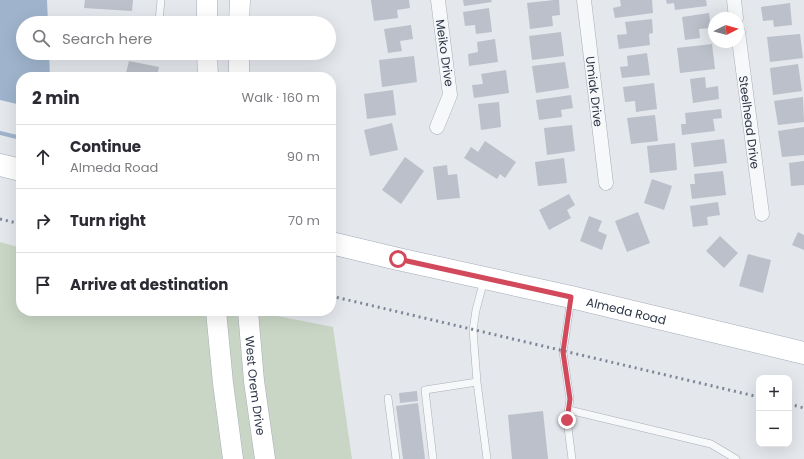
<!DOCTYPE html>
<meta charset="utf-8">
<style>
body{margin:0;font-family:Poppins,sans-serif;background:#f2f2f3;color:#2b2b33}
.controls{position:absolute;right:12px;bottom:12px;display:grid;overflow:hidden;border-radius:8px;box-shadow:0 4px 16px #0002}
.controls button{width:36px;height:36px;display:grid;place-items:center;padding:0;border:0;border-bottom:1px solid #e1e1e2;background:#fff;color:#2b2b33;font:20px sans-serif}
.compass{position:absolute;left:708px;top:12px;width:36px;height:36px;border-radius:50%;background:#fff;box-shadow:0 4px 16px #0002;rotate:84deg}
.stop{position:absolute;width:12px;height:12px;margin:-9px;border:3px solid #d1495b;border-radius:50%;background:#fff}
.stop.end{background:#d1495b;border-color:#fff;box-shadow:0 1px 4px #0008}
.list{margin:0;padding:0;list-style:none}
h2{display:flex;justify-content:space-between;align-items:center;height:52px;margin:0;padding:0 16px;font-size:17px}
h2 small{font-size:13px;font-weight:400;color:#7c7c81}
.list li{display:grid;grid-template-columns:26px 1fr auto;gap:12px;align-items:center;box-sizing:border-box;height:64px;padding:0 16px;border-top:1px solid #e1e1e2}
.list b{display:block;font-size:15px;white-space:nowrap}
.list p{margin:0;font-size:13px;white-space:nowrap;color:#7c7c81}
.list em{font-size:13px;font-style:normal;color:#7c7c81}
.icon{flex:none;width:22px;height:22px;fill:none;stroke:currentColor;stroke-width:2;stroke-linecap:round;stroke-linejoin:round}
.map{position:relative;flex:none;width:804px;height:459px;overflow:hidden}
.search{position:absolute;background:#fff;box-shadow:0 4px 16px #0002;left:16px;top:16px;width:320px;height:44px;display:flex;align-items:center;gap:10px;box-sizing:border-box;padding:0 14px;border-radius:22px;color:#7c7c81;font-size:15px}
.panel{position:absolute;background:#fff;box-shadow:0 4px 16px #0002;left:16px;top:72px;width:320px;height:244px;border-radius:16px}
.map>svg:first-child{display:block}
.green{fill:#c9d6c5}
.water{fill:#9fb4cc}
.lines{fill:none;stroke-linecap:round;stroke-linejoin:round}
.stream{stroke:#9fb4cc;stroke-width:4}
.building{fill:#bbc0ca}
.service-casing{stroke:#a9aeb7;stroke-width:8}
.minor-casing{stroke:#a9aeb7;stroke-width:15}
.secondary-casing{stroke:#a9aeb7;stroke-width:21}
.primary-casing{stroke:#a3abb8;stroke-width:23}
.service{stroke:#f7f8fa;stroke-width:7}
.minor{stroke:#f7f8fa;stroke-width:14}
.secondary{stroke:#fff;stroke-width:20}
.primary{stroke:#fff;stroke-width:22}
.rail{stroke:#7d8696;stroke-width:3;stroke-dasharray:2 4;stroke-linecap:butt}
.route{stroke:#d1495b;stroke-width:5}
.labels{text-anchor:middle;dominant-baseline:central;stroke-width:4;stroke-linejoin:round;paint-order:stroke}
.street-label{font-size:12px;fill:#2b3445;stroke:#f4f6f9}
</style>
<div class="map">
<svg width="804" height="459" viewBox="0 0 804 459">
<rect width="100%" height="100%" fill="#e4e7ec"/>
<path class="green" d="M0,242L21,248V311H251L333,327L352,459H0Z"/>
<path class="water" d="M0,0H47L48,23H23V53H49L50,77H21V105L0,100Z"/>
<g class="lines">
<path class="stream" d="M0,133L21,138"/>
</g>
<path class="building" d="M85,0H133L132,11L84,8Z
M371,0H409L410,8L397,10L398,18L374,21Z
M463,0H491L492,2L464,6Z
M554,0H559L560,15L552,16L553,26L530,29L527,3Z
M620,0H652L653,13L615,18L613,8L621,6Z
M666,0H706L707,6L675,10L674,3L667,4Z
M790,3L792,25L774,27L773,20L763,21L761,7Z
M489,8L492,32L476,34L475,25L465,26L463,12Z
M709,13L711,28L699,29L700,38L685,40L682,17Z
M652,19L653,33L649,34L650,45L619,49L617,35L627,34L625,22Z
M411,25L413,39L400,41L402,51L388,53L384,29Z
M561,32L564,56L532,60L529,36Z
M800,34L803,58L770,62L767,37Z
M495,39L498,62L469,66L468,54L478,52L477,42Z
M712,44L715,69L680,73L677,48Z
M647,53L650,75L622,78L620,67L628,66L627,56Z
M414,56L417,82L382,87L379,60Z
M129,61L159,67L157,77H125Z
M565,62L569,88L536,93L532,66Z
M798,64L802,91L773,95L770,68Z
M506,70L509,93L474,98L472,85L483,84L481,74Z
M705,77L706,88L718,86L719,99L693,103L690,79Z
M654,83L657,109L636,112L635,101L625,102L623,87Z
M393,90L396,115L367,119L364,94Z
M571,95L573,108L561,110L562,117L539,120L536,100Z
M803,97L804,122L778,125L774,101Z
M499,102L501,127L481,130L478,104Z
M721,109L722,118L713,119L715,131L682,135L681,124H686L685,113Z
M655,115L658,141L631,144L627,118Z
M392,123L398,150L370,156L364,130Z
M572,125L575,151L547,155L544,128Z
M804,127V155L782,157L778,131Z
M724,139L727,163L694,167L691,143Z
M485,141L516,162L505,178L500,174L497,179L464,158L471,147L478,152Z
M675,143L677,170L650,173L647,146Z
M405,157L424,171L401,204L382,190Z
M564,158L567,183L538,186L535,162Z
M804,161V185L791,186L789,163Z
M447,165L448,175L457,174L460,198L437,200L433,167Z
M723,171L726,195L692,199L690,184H695L694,174Z
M652,179L672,186L664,210L644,203Z
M569,194L575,205L567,210L571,218L549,230L539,210Z
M718,202L720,215L707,217L708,225L693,227L690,206Z
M638,212L650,243L627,252L615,221Z
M589,216L602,221L598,231L607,235L602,250L580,241Z
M798,232L804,235V250L792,245Z
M720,236L738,253L724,268L706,251Z
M748,254L771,260L763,293L739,286Z
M417,391L418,401L400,403L399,393Z
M418,403L425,459H403L396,406Z
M543,411L548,459H512L508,415Z"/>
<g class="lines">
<g class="service-casing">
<path id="service" d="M159,21L161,0
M484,280L476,310L473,330L477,382L487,459
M571,299L563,352L570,399L567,420L572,459
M388,398L396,459
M569,410L711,444L736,459
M433,459L425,390L477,382"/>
</g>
<g class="minor-casing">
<g id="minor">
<path id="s1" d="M584,0L606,183"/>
<path d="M734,0L736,18"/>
<path id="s2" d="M738,32L762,214"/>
<path d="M437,127L450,95L438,0"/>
</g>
</g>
<g class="secondary-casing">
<g id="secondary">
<path d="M207,0V23"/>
<path d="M239,23L240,0"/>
<path d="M207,53L208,77"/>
<path d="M239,53V77"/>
<path d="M216,311L223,383L233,459"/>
<path id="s3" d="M248,311L254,381L265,459"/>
</g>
</g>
<g class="primary-casing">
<g id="primary">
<path d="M0,165L21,170"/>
<path id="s4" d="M331,243L398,259L571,297L804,353"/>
</g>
</g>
<use href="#service" class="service"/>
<use href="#minor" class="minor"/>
<use href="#secondary" class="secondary"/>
<use href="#primary" class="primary"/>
<path class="rail" d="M0,219L21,224
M331,296L759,397
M789,404L804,408"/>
</g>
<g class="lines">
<path class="route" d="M398,259L571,297L563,352L570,399L567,420"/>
</g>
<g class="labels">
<g class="street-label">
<text transform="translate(445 53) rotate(82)">Meiko Drive</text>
<text stroke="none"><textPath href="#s1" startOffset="92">Umiak Drive</textPath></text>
<text stroke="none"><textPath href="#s2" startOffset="91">Steelhead Drive</textPath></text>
<text stroke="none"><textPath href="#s4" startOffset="303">Almeda Road</textPath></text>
<text stroke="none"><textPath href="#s3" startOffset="75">West Orem Drive</textPath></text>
</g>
</g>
</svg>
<div class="controls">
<button>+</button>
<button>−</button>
</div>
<svg class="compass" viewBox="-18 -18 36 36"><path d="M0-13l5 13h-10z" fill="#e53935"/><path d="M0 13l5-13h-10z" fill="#7c7c81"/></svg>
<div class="stop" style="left:398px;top:259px"></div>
<div class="stop end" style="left:567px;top:420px"></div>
<div class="search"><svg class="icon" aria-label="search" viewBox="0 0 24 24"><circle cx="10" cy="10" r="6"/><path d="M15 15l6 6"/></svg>Search here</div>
<section class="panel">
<h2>2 min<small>Walk · 160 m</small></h2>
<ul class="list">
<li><svg class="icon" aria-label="ahead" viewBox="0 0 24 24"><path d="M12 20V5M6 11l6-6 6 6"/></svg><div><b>Continue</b><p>Almeda Road</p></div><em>90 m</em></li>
<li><svg class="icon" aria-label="right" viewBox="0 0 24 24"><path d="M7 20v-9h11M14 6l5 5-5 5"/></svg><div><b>Turn right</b></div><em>70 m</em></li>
<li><svg class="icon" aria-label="arrive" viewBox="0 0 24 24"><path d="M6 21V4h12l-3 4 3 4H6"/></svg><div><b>Arrive at destination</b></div></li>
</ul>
</section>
</div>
